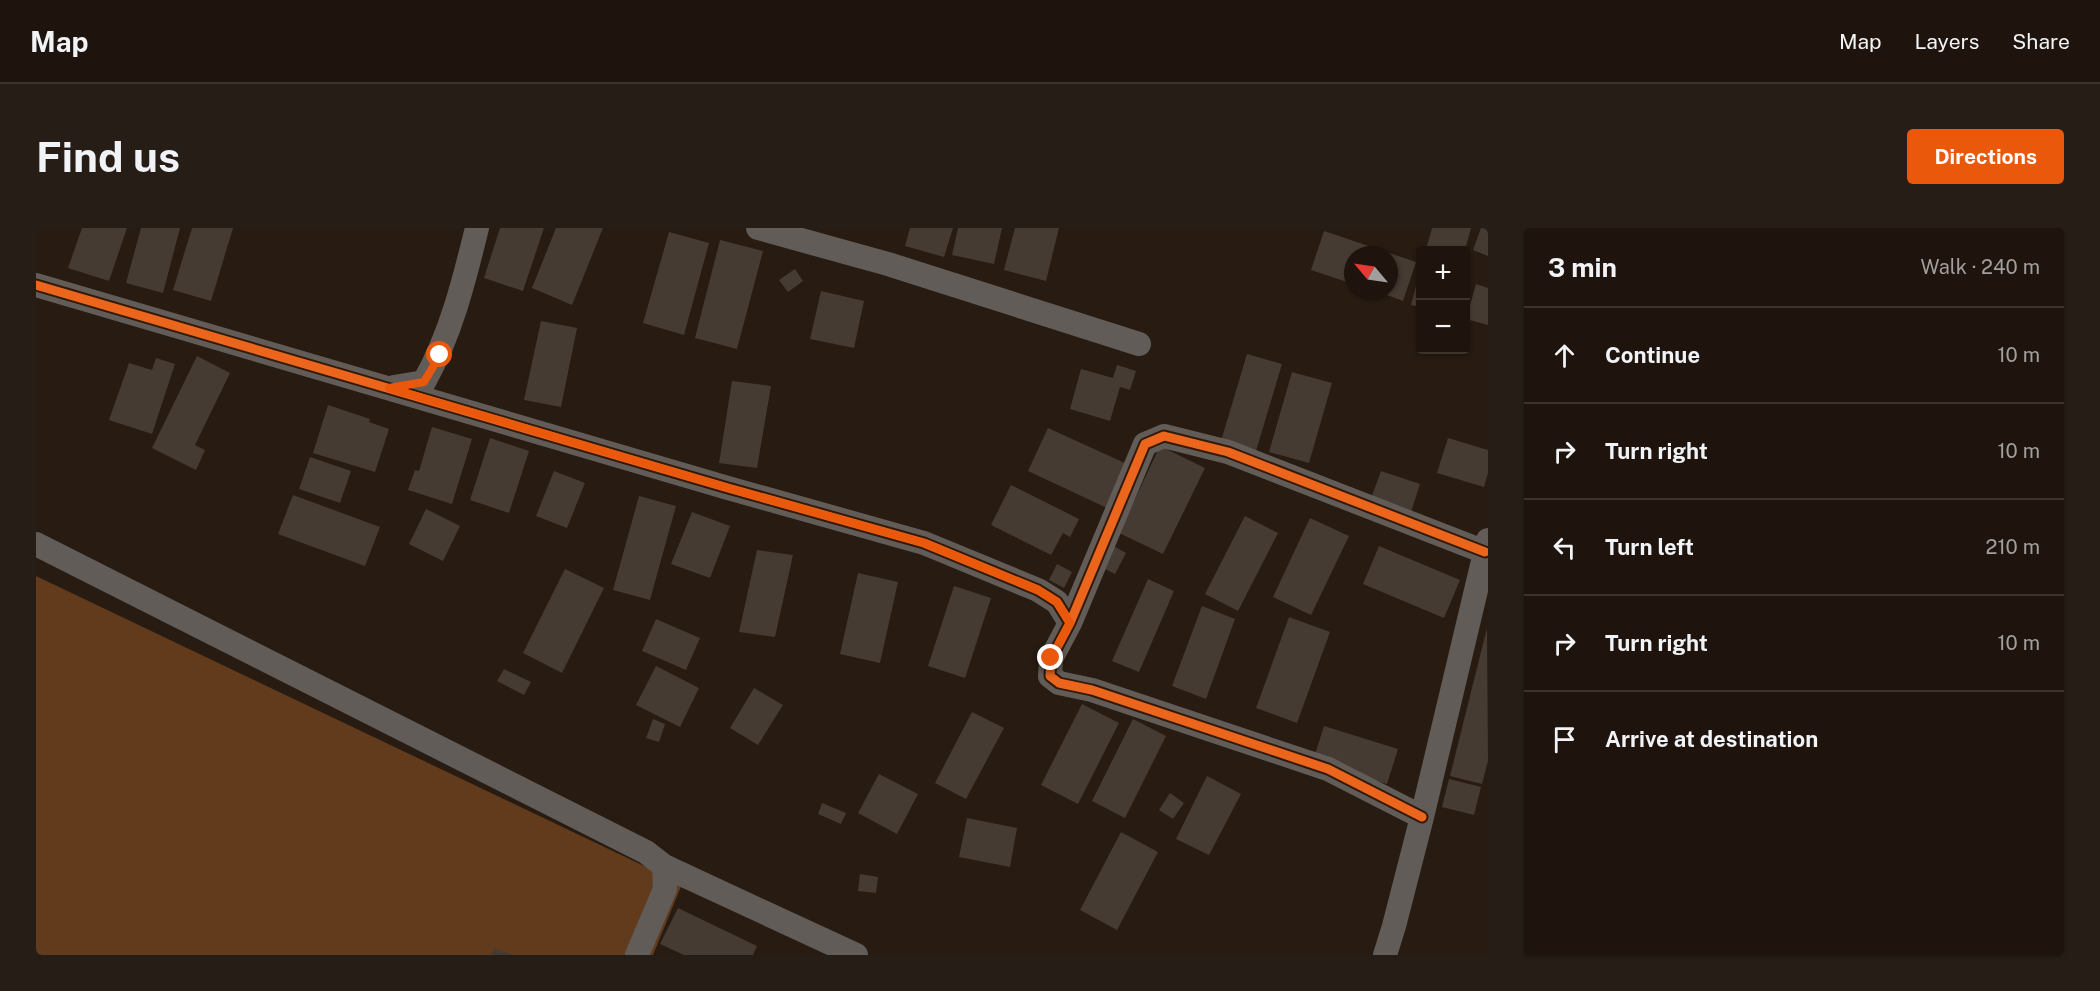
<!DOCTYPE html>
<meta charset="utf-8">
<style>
body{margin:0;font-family:"Public Sans",sans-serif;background:#261d16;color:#f1f3f6}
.controls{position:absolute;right:18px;top:18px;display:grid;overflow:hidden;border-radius:6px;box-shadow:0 2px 4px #0004}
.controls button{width:54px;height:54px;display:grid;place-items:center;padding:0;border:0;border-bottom:2px solid #3c332e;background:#1e140d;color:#f1f3f6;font:30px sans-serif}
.compass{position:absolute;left:1308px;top:18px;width:54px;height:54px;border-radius:50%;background:#1e140d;box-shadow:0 2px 4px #0004;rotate:299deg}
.stop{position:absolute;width:18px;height:18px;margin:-14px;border:4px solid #ea580c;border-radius:50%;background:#fff}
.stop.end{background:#ea580c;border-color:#fff;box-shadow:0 2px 6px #0008}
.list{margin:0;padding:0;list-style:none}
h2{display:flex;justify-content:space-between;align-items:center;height:78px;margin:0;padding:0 24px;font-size:26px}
h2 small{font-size:20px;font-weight:400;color:#a19e9d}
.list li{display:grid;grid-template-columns:39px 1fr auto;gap:18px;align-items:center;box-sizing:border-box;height:96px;padding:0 24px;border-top:2px solid #3c332e}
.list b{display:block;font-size:22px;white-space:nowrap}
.list em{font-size:20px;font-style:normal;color:#a19e9d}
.icon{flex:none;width:33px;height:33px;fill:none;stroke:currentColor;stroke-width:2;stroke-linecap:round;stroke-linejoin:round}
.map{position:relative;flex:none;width:1452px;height:727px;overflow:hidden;border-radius:6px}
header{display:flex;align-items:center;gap:36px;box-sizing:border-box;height:84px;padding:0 30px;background:#1e140d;border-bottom:2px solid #3c332e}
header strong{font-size:28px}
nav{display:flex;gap:33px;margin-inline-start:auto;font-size:21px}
.intro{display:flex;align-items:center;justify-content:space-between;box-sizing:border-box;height:144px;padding:0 36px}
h1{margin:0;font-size:42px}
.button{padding:15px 27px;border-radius:6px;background:#ea580c;color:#fff;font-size:21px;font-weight:700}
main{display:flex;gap:36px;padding:0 36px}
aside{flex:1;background:#1e140d;border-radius:6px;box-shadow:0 2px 4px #0004}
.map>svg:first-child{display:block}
.forest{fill:#613b1b}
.building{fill:#463b32}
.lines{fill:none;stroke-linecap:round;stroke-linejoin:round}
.minor{stroke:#625c58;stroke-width:24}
.cycleway-casing{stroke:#321a07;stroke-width:13}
.cycleway{stroke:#eb651d;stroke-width:9}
.route{stroke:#ea580c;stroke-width:8}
</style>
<header>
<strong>Map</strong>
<nav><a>Map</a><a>Layers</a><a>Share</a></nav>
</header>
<div class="intro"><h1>Find us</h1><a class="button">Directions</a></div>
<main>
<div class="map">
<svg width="1452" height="727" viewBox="0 0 1452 727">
<rect width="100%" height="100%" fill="#281b11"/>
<path class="forest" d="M0,348L646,656L617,727H0Z"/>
<path class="building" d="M46,0H91L73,53L32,40Z
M105,0H144L127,65L90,55Z
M156,0H197L175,73L137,62Z
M464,0H508L487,63L448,50Z
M520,0H567L536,77L496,60Z
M874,0H917L908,29L869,18Z
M922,0H966L958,36L916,27Z
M979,0H1023L1010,53L968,42Z
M1396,0H1435L1429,22H1407L1391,18Z
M1445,0H1452V28L1437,22Z
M1288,3L1380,34L1367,73L1340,63H1353V27H1317V56L1275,42Z
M633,4L673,15L648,107L607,95Z
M684,12L727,23L701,121L659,110Z
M759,41L767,53L752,64L743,52Z
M1384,43V79L1375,77Z
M1440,56L1452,60V97L1430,91Z
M785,63L828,73L818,120L774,111Z
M505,93L541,100L525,179L488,172Z
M1211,126L1246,136L1220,223L1185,213Z
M161,128L194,145L159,217L169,222L160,242L116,220Z
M120,130L139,136L116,206L73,192L93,135L116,142Z
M1081,137L1100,143L1094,162L1084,159L1074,193L1034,181L1045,141L1077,150Z
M1256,144L1296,155L1273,235L1233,224Z
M696,153L735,158L721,240L683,235Z
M292,177L334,191L333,194L353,201L339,244L277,225Z
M396,199L436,211L416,276L372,262L379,242L383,243Z
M1012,200L1091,236L1071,280L992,243Z
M454,210L493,223L473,285L434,272Z
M1412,210L1452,222V245L1448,259L1401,245Z
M1124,218L1169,240L1127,326L1083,305Z
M274,229L315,243L304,275L263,261Z
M518,243L549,255L531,300L500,288Z
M1345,243L1384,256L1374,287L1334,273Z
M975,257L1043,291L1034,309L1027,305L1015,327L955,297Z
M257,267L344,299L329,338L242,306Z
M603,268L640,278L614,372L577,362Z
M390,281L424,298L407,333L373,316Z
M656,284L694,298L674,350L635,336Z
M1209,288L1242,305L1202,383L1169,366Z
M1274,290L1313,308L1275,387L1237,369Z
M1074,316L1090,325L1079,346L1063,338Z
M1343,318L1424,352L1408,390L1327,356Z
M721,322L757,327L739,409L703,404Z
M1021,336L1036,344L1028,360L1013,352Z
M529,341L568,360L526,445L487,425Z
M822,345L862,354L844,435L804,426Z
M1112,351L1138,363L1103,444L1076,433Z
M918,358L955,370L929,450L892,438Z
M1166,378L1199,391L1170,471L1136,458Z
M1253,389L1294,404L1261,495L1220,480Z
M620,391L664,410L650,442L606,423Z
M1451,400L1452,533L1446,556L1414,548Z
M620,438L663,460L644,499L600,477Z
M468,441L495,454L488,467L461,453Z
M718,460L747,477L722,517L694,500Z
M1046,476L1083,495L1042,576L1005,557Z
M936,484L968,500L930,571L899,555Z
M617,491L629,496L623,514L610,510Z
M1097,491L1130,508L1089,590L1056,573Z
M1288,498L1362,521L1351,556L1277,533Z
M843,546L882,566L861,606L822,585Z
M1171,548L1205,566L1173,627L1140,611Z
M1413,551L1445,559L1438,587L1406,579Z
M1134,565L1148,575L1137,591L1123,582Z
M786,575L810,585L805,596L782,586Z
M931,590L981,600L974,639L923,629Z
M1085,604L1122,624L1081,702L1044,682Z
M824,646L842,649L840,665L822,663Z
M642,680L721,718L717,727H648L624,716Z
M458,720L476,727H455Z"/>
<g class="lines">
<path class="minor" d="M722,0L852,36L1103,116
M0,57L692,260L888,315L1002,362L1021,374L1034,395
M358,159L388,154C415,106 428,53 441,0
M0,316L610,624L628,638L629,661L601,727
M1386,589L1292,541L1056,462L1023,455L1014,448L1015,431L1034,395L1109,216L1128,208L1192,224L1449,324
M628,638L820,727
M1349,727L1358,698L1386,589L1452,312"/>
<g class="cycleway-casing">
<path id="cycleway" d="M0,57L692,260L888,315L1002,362L1021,374L1034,395
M1386,589L1292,541L1056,462L1023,455L1014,448L1015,431L1034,395L1109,216L1128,208L1192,224L1449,324"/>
</g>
<use href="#cycleway" class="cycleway"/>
</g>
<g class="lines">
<path class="route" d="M404,127L388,154L353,160L692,260L888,315L1002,362L1021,374L1034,395L1015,430"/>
</g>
</svg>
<div class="controls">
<button>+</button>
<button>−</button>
</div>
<svg class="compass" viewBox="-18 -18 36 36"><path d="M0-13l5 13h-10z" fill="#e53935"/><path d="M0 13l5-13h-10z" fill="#a19e9d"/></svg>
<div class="stop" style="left:404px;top:127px"></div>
<div class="stop end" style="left:1015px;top:430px"></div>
</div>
<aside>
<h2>3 min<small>Walk · 240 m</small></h2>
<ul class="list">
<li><svg class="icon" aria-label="ahead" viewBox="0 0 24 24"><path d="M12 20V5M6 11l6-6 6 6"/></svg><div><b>Continue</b></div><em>10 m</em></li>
<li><svg class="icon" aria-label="right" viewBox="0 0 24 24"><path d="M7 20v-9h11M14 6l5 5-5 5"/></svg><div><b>Turn right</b></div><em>10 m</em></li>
<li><svg class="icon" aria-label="left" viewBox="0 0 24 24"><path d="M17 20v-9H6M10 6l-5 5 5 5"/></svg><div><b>Turn left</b></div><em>210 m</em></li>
<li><svg class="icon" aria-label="right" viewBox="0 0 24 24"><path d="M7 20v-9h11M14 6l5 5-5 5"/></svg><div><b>Turn right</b></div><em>10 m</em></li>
<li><svg class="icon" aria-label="arrive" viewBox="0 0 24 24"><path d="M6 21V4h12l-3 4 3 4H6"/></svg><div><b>Arrive at destination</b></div></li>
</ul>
</aside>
</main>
